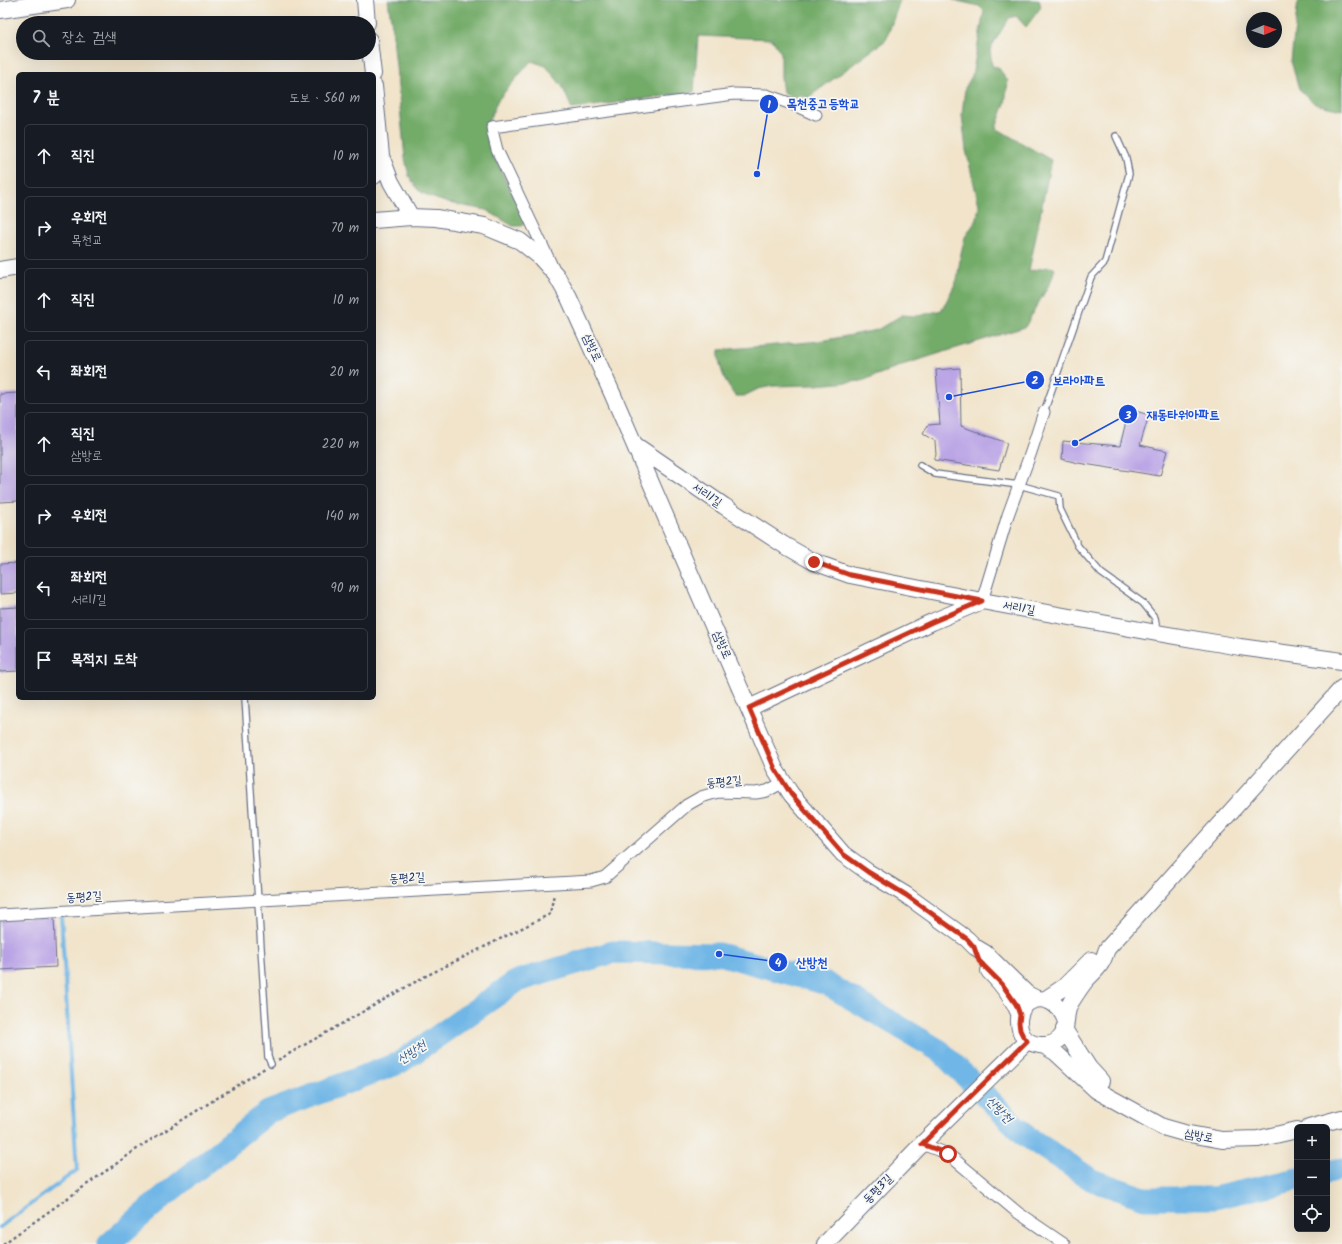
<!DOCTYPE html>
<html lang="ko">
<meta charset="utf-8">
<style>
body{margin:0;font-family:Kalam,"Poor Story",sans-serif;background:#242831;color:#f1f3f6}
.controls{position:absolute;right:12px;bottom:12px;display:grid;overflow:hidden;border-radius:6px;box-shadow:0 4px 16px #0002}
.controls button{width:36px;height:36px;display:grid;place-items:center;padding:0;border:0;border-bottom:1px solid #363941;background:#171b24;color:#f1f3f6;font:20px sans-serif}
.compass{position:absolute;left:1246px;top:12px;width:36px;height:36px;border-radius:50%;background:#171b24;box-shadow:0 4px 16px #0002;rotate:88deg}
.stop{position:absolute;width:12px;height:12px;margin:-9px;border:3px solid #c8321e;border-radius:50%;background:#fff}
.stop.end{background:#c8321e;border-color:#fff;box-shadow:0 1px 4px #0008}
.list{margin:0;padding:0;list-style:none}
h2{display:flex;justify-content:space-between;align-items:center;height:52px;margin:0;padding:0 16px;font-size:17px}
h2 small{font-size:13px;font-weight:400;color:#9ea1a6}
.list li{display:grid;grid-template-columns:26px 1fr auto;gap:12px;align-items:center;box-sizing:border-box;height:64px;margin:0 8px 8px;padding:0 8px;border:1px solid #363941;border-radius:6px}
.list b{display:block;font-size:15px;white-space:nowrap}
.list p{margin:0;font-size:13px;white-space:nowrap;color:#9ea1a6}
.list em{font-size:13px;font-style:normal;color:#9ea1a6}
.icon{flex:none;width:22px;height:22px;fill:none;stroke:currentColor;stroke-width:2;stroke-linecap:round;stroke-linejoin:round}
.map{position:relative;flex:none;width:1342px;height:1244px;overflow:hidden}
.search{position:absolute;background:#171b24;box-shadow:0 4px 16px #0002;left:16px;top:16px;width:360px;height:44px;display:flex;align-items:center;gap:10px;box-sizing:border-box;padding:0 14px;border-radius:22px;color:#9ea1a6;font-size:15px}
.panel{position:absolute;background:#171b24;box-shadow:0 4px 16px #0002;left:16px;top:72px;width:360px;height:628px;border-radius:6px}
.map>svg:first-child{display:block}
.forest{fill:#73ab69;stroke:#476d64}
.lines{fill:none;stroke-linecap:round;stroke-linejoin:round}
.stream{stroke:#6fb6e6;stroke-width:4}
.river{stroke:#6fb6e6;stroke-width:23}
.building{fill:#b8a1e5}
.lane-casing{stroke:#666e84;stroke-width:8}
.street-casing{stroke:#666e84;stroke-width:13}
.secondary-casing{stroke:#666e84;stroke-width:18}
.path{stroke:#666e84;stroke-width:2.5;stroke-dasharray:3 3;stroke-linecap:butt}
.lane{stroke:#fff;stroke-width:5.5}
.street{stroke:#fff;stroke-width:11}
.secondary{stroke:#fff;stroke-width:16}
.route{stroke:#c8321e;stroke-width:5}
.labels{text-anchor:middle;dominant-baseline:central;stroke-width:3.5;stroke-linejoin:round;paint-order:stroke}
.street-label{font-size:12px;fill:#1b2f5e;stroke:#f6f6f2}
.water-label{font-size:13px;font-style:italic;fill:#345887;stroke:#f6f6f2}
.leader{fill:none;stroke:#1d4ed8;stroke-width:1.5}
.callout-dot{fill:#1d4ed8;stroke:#f6f6f2;stroke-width:1.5}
.mark-label{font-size:12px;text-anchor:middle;font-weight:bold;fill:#fff}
.callout-label{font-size:13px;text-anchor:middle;font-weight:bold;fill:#1d4ed8;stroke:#f6f6f2;stroke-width:3.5;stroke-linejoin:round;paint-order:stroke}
</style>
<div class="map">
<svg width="1342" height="1244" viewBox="0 0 1342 1244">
<rect width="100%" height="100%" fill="#f6f6f2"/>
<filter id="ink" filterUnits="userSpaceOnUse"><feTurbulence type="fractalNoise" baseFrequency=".025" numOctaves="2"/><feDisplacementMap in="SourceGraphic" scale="8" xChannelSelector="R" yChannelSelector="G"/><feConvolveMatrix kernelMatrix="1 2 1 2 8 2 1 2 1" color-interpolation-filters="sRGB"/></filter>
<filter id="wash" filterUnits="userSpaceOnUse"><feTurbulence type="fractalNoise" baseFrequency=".012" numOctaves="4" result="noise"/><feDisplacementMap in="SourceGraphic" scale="16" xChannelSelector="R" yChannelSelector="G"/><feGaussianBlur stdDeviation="0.9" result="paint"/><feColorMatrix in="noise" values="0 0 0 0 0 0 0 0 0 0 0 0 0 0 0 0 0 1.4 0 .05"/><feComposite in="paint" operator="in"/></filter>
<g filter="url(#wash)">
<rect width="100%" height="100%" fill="#f1e4cb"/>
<path class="forest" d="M388,0H900L886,40L809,97L789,96L783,93L781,77V53L772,39L698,36L694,92L572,109L562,86L546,66L531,61L498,100L486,127L489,146L526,222L522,226H513L486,210L448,203L428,196L418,190L409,176L405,158L392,26Z
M953,0H1039L1041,7L1026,27L1016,16L1009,18L990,49L992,66L998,67L1008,81L1005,103L996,128L1051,160L1029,271L1048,267L1055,268L1051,281L1025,327L905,364L862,381L815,385L773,386L758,389L744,396H735C725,382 718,367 719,350L821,341L877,330L902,315L918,316L942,310L957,280L961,253L965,237L977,219L979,205L966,150L962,115L965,88L972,76L984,11L979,6Z
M1298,0H1342V110L1315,104L1299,89L1291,61Z"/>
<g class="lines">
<path class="stream" d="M0,1227L77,1170L61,916"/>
<path class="river" d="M1327,1172L1342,1169
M109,1244L164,1196L268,1112L399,1063L517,981L613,952L719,954L827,984L940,1051L1026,1136L1092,1180L1144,1198H1214L1297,1179"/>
</g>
<g id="blocks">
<path class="building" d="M960,368L961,426L1007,443L999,470L934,460L936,455L935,441L923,434L928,425L940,424L936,370Z
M18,393V501L0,502V394Z
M1129,409L1149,415L1140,445L1167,451L1160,476L1078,463L1062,459L1063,441L1120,446Z
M18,563V593L0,594V564Z
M18,607V671L0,672V608Z
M54,916L56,967L0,970V919Z"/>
</g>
</g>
<g filter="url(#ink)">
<use href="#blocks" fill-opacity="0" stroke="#666e84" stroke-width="1"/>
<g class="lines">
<g class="lane-casing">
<path id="lane" d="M1044,412L1091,277L1105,262L1129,174L1126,158L1116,136
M920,465L935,474L1019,485L1059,496L1060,509L1078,546L1101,573L1143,603L1155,618L1157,630
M245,698L268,1057L271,1064"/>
</g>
<g class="street-casing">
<path id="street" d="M551,264L497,150L493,134L492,127L734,94L766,95L792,104L816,115
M982,601L1008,515L1031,452L1044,412
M0,915L591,881L605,877L687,805L701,797L718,792L756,793L767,791L784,782
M922,1144L948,1154L1017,1212L1064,1244"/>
</g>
<g class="secondary-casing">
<path id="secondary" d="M365,0L367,23
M0,10L67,0
M369,40L373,74
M374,86L381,156L374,176
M381,156L391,182L411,217
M374,220L411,217L436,218L484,226L520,241L539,256L556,275L569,298L612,393L775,769L791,794L843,854L868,872L906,895L967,939L975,947L985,953L1027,994L1037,999
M0,270L18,267
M635,445L724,506L784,545L814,562L850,575L982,601L1157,633L1240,647L1342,661
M749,708L932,622L982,601
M989,971C1002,984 1013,998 1020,1015
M1046,999L1064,987L1091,960
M1065,1019C1052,986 1012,998 1020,1029C1024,1048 1054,1051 1063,1034C1068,1024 1064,1013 1071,1002C1076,994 1081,986 1087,979C1092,974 1098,969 1101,963C1104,959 1105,954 1107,949L1342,688
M1064,1029L1089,1068L1101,1081
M1043,1045L1055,1052L1096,1090L1163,1127L1184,1133L1222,1140L1258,1139L1297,1130
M1309,1127L1342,1118
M825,1244L922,1144L1027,1041"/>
</g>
<path class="path" d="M278,1060L422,978L550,914L554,894
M3,1244L144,1144L265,1068"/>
<use href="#lane" class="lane"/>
<use href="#street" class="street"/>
<use href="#secondary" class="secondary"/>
</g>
</g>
<g class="lines" filter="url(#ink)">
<path class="route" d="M814,562L850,575L982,601L932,622L749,708L775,769L791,794L843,854L868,872L906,895L967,939L974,947L979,961L1002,984L1016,1004L1020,1015L1019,1023L1020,1030L1023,1036L1027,1041L922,1144L948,1154"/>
</g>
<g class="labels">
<g class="street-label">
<text transform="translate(592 348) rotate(65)">삼방로</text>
<text transform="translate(707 495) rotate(34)">서리1길</text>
<text transform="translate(1019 608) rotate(10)">서리1길</text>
<text transform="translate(722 645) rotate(67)">삼방로</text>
<text transform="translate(724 782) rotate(-5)">동평2길</text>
<text transform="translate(407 878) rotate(-3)">동평2길</text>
<text transform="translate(84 897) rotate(-3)">동평2길</text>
<text transform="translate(1199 1136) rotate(11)">삼방로</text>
<text transform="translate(878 1189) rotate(-45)">동평3길</text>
</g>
<g class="water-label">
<text transform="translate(412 1053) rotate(-33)">산방천</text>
<text transform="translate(999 1110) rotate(45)">산방천</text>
</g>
</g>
<path class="leader" d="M757 174L769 104M949 397L1035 380M1075 443L1128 414M719 954L778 962"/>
<g class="callout-dot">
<circle cx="757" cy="174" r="4"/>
<circle cx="949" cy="397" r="4"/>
<circle cx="1075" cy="443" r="4"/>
<circle cx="719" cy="954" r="4"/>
<circle cx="769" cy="104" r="10"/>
<circle cx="1035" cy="380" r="10"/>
<circle cx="1128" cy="414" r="10"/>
<circle cx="778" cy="962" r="10"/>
</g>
<g class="mark-label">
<text x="769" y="108">1</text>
<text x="1035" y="384">2</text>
<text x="1128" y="419">3</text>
<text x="778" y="966">4</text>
</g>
<g class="callout-label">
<text x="823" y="108">목천중고등학교</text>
<text x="1079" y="385">보라아파트</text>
<text x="1183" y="419">재동타워아파트</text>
<text x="812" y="967">산방천</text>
</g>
</svg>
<div class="controls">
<button>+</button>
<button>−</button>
<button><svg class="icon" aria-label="locate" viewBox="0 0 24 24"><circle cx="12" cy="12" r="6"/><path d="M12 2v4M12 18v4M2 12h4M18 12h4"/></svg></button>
</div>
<svg class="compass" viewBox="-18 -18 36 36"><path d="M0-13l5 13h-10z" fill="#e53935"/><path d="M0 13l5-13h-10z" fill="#9ea1a6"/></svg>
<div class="stop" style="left:948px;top:1154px"></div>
<div class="stop end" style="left:814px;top:562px"></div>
<div class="search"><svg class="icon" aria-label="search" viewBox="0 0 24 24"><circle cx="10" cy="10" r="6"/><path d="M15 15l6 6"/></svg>장소 검색</div>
<section class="panel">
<h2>7 분<small>도보 · 560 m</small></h2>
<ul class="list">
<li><svg class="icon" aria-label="ahead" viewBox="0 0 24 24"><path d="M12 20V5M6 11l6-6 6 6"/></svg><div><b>직진</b></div><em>10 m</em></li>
<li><svg class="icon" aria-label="right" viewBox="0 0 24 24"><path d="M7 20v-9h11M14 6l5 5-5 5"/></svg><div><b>우회전</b><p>목천교</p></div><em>70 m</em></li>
<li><svg class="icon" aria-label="ahead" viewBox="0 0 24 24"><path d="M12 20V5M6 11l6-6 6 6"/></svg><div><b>직진</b></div><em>10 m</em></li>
<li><svg class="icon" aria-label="left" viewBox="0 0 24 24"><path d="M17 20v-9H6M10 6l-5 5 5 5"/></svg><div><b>좌회전</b></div><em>20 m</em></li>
<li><svg class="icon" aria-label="ahead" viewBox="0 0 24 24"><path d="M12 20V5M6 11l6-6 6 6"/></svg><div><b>직진</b><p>삼방로</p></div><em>220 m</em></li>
<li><svg class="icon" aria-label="right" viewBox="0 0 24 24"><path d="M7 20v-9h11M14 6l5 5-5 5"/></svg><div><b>우회전</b></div><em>140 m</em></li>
<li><svg class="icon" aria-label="left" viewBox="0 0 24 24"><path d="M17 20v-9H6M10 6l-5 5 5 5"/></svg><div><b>좌회전</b><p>서리1길</p></div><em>90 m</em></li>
<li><svg class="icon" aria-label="arrive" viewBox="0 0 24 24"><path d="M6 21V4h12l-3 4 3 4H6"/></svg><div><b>목적지 도착</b></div></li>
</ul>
</section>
</div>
